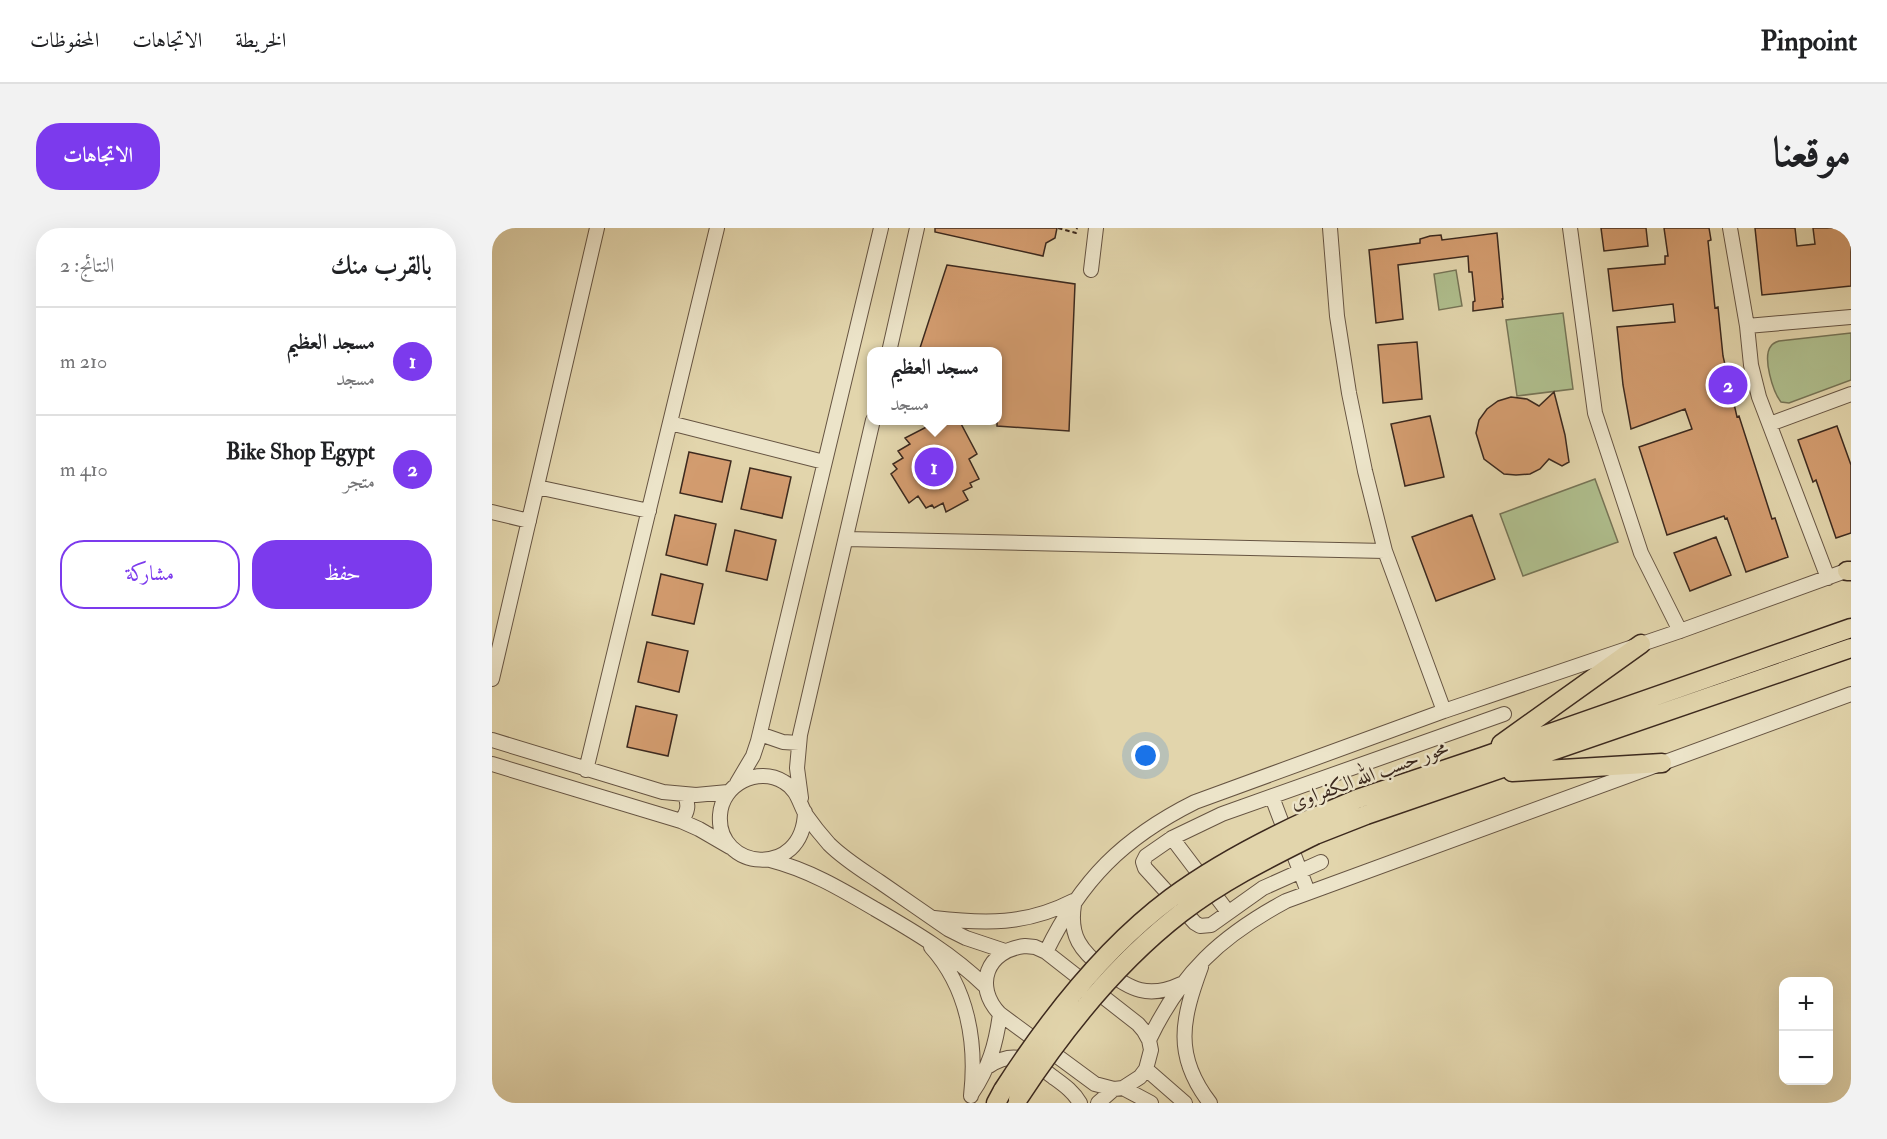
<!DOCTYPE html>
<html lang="ar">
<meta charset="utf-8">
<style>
body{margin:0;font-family:"IM FELL Double Pica",Amiri,serif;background:#f2f2f2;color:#202124;direction:rtl}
.controls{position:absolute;right:18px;bottom:18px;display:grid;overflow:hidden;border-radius:12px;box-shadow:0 6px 24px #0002}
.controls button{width:54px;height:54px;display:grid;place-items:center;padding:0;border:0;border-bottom:2px solid #e0e0e0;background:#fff;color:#202124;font:30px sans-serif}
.you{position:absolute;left:654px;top:528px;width:21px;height:21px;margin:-15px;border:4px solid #fff;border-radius:50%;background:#1a73e8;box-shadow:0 0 0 9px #1a73e833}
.badge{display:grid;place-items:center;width:39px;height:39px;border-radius:50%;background:#7c3aed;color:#fff;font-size:20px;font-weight:700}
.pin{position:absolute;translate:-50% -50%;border:3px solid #fff;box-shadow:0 2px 6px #0006}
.popup{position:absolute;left:375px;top:119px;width:135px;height:78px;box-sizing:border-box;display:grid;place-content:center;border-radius:12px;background:#fff;filter:drop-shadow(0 2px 4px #0005);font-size:20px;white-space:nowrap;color:#757577}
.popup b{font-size:22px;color:#202124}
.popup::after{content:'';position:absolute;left:50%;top:100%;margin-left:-12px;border:12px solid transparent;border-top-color:#fff}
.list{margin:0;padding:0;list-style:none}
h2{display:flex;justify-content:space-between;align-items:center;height:78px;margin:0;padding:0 24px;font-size:26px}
h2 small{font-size:20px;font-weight:400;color:#757577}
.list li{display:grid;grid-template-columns:39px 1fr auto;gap:18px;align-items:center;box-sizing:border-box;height:108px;padding:0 24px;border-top:2px solid #e0e0e0}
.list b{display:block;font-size:22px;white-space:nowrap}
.list p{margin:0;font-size:20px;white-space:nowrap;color:#757577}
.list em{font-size:20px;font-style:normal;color:#757577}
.actions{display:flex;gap:12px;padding:18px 24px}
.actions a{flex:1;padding:14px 0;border:2px solid #7c3aed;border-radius:24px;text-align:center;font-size:21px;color:#7c3aed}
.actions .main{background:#7c3aed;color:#fff}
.map{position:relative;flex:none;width:1359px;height:875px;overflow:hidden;direction:ltr;border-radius:24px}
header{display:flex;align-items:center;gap:36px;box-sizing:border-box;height:84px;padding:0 30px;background:#fff;border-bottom:2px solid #e0e0e0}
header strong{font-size:28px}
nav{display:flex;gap:33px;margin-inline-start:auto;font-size:21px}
.intro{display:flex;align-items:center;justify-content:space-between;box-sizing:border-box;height:144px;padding:0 36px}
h1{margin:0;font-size:42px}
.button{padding:15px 27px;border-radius:24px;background:#7c3aed;color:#fff;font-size:21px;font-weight:700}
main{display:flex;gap:36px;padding:0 36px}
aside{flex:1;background:#fff;border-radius:24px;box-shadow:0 6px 24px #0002}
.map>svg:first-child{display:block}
.green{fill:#afbe8d;stroke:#767456;stroke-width:1.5}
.building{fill:#d39c6f;stroke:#3c291e;stroke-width:1.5}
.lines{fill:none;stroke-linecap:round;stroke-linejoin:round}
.minor-casing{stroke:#665442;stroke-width:16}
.major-casing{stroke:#3c291e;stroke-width:21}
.path{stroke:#3c291e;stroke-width:2;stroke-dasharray:4.5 3;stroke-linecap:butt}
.minor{stroke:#ece4c9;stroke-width:14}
.major{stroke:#e2d5ac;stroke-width:18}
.major-bridge-casing{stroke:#3c291e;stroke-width:21;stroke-linecap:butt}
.major-bridge{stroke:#e2d5ac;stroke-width:18}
.labels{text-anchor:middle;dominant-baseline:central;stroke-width:5;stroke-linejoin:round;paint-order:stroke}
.street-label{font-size:20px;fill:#3c291e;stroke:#ece4c9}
</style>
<header>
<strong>Pinpoint</strong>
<nav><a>الخريطة</a><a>الاتجاهات</a><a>المحفوظات</a></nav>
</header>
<div class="intro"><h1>موقعنا</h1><a class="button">الاتجاهات</a></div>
<main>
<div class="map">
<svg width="1359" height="875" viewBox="0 0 1359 875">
<rect width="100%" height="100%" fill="#e2d5ac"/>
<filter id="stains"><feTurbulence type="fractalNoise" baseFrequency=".00333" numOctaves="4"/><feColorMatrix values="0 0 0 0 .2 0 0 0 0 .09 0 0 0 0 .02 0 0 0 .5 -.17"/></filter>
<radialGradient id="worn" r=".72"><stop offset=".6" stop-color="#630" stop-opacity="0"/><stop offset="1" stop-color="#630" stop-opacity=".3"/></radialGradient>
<path class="green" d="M964,42L970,78L947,82L942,46Z
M1071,85L1081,161L1025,168L1014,92Z
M1359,105V152L1297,175L1289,174C1281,164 1270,129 1279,118C1281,115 1284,114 1287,113Z
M1103,251L1126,314L1031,348L1008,286Z"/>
<path class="building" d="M443,0H565L563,10L554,15L551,28L443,4Z
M1109,0H1154L1156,18L1112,23Z
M1172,0H1217L1219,12L1216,13L1223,80L1226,79L1231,128L1245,189L1247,188L1280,291L1283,290L1296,329L1254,344L1235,290L1233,291L1232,288L1175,307L1147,219L1200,201L1193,181L1139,201L1131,157L1125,99L1183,94L1181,76L1121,83L1116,41L1173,36V28H1176Z
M1263,0H1303L1305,18L1323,16L1321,0H1359V58L1270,67Z
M1005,5L1011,71H1010L1011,79L981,83V74L983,73L980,44H977L976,28L906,37L911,91L884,95L877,22L928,15V11L938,8L949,7L950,12Z
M455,37L583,56L577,203L505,198V123H427Z
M925,114L930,171L891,175L886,117Z
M1062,164L1073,207L1077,234L1070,238L1057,231L1048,241L1038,246L1024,247L1012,246L992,231L984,205L987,192L995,181L1006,173L1019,169L1035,171L1047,178Z
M938,188L952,249L913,258L899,196Z
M448,192H467L485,226L477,231L487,251L478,255L480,259L471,263L476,272L454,284L451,275L442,280L440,277L434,280L426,268L417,275L399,246L405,241L401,236L411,230L406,223L418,216L413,210Z
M1345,198L1359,237V305L1344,310L1324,252L1321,254L1306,212Z
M197,224L239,233L230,274L188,265Z
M258,240L299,249L290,290L249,281Z
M183,287L224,296L215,337L174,327Z
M980,287L1003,351L944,373L920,309Z
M243,302L284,312L275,352L234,343Z
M1224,309L1239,347L1198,363L1182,325Z
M169,346L211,356L202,396L160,387Z
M155,414L196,423L187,464L146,454Z
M144,478L185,487L176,528L135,519Z"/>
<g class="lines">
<g class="minor-casing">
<path id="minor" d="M838,0L845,88L857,165L873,243L893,323L952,483
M1078,0L1103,185L1149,325L1188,403
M1238,0L1255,98L1259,137L1267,169L1336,350
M599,42L604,0
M1255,98L1359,89
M397,124L425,0
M178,195L332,234
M1278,196L1359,166
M45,259L157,283
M0,284L37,293
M354,311L893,323
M0,451L105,0
M268,506L291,514L307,515
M0,512L171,564L204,567L236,564
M0,536L189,593L207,601L238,619
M94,542L225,0
M245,555L261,528L266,513L389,0
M780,569L816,664
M309,570L305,540L308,507L381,192
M313,584C311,652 224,642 228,587C230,556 266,538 292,554C306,562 307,575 314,587C321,597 329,607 337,616C352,631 370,642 388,654C411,670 433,685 456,701L474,710L513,723
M189,593C196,584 197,577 193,567
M680,610L736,684
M278,632C317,642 349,661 383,681C423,704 460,726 493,758
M829,634L771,660L719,697L708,698L703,695L653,640L651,634L654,628L680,610L730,586L1012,486
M582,677C577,708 589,723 612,741C638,762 657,771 689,756
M442,690C493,696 534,697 581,673
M533,718L543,719L554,724L646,796L652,803L657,812L659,822L654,841L648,849L631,860L622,861L603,856L508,786C481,758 495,722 533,718Z
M439,719C476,760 485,815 479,868
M554,724C589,652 631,610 703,574L952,483L1188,403L1359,341
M709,739C690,791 681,827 718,875
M657,812C689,745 729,708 794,673L1359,466
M497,838C523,821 539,832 561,849C572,857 581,863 588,875
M654,841L693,875
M631,860L659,875
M480,865C497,840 504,816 508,786
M606,875L622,861"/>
</g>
<g class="major-casing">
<path id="major" d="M1355,343H1359
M1009,516L1149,416
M1020,544L1170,535
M818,591L865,571L990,529L1359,400
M823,607L874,587L1359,420
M504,875L511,862"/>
</g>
<path class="path" d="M566,0L584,5L585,0"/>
<use href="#minor" class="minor"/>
<use href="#major" class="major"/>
<g class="major-bridge-casing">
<path id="major-bridge" d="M511,862C556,792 612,720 679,670C722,638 770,613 818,591
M526,871C571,802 623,736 689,685C730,653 777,630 823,607"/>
</g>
<use href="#major-bridge" class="major-bridge"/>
</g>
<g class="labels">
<g class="street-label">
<text transform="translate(877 547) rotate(-20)">محور حسب الله الكفراوى</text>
</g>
</g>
<rect width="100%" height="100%" filter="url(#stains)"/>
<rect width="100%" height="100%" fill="url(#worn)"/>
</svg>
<div class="controls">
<button>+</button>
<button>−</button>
</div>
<div class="you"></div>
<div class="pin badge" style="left:442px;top:239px">1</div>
<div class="popup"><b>مسجد العظيم</b>مسجد</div>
<div class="pin badge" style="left:1236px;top:157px">2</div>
</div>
<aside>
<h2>بالقرب منك<small>النتائج: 2</small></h2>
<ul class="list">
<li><span class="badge">1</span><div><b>مسجد العظيم</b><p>مسجد</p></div><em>210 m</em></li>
<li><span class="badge">2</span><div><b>Bike Shop Egypt</b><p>متجر</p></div><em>410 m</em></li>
</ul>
<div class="actions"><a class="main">حفظ</a><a>مشاركة</a></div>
</aside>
</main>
